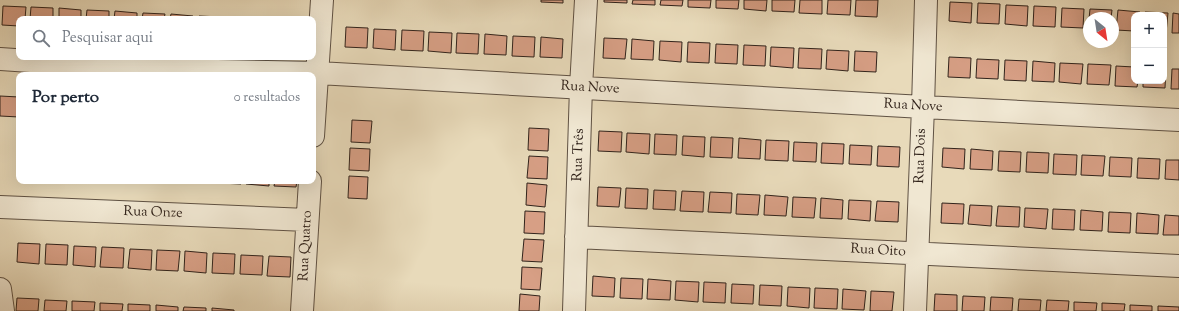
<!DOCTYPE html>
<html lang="pt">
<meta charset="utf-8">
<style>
body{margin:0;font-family:"Sorts Mill Goudy",serif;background:#f6f6f7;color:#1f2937}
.controls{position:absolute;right:12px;top:12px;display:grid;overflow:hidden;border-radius:8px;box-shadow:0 4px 16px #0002}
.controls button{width:36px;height:36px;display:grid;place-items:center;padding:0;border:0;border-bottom:1px solid #e0e1e3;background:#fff;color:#1f2937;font:20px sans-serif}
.compass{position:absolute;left:1083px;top:12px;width:36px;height:36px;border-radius:50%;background:#fff;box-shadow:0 4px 16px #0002;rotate:150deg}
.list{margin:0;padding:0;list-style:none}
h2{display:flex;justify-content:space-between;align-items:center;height:52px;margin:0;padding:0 16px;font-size:17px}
h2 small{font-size:13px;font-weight:400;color:#747a83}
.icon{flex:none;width:22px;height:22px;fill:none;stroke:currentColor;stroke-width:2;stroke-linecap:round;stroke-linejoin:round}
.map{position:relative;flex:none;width:1179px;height:311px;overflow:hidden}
.search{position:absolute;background:#fff;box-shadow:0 4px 16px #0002;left:16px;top:16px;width:300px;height:44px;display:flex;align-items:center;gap:10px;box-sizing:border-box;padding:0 14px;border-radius:8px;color:#747a83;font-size:15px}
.panel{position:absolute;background:#fff;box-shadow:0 4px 16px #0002;left:16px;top:72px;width:300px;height:112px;border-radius:8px}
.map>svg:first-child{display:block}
.building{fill:#d79f85;stroke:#31231b}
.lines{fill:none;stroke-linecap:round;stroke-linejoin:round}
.minor-casing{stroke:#5f5143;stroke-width:24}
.minor{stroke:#f0e7d2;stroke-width:22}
.labels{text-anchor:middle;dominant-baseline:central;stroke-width:3.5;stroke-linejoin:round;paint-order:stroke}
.street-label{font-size:14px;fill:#31231b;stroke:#f0e7d2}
</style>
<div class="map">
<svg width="1179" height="311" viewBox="0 0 1179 311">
<rect width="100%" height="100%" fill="#e8daba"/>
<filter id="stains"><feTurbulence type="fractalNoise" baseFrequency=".005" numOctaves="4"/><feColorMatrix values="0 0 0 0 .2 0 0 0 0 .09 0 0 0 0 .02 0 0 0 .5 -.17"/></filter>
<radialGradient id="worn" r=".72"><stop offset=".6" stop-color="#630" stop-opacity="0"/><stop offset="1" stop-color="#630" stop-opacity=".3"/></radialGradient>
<path class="building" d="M541,0H563V3L541,2Z
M604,0H627V3L604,2Z
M633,0H655V5L632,4Z
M661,0H683L682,6L660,5Z
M688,0H711L710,8L688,7Z
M716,0H739L738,9L716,8Z
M744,0H767L766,11L744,9Z
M772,0H795L794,12L772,11Z
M800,0H822V14L799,13Z
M828,0H851L850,15L827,14Z
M856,0H878L877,17L855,16Z
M950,2L972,3L971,23L949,21Z
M978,3L1000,4L999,24L977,23Z
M1006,5L1028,6L1027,26L1005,24Z
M3,6L26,7L25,19H19V26L2,25Z
M1034,6L1056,7L1055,27L1033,26Z
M31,7L53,8V19H30Z
M59,8L81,10V19H59Z
M1062,8L1084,9L1083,28L1061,27Z
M1090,9L1112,10L1111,18H1089L1088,29Z
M87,10L109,11V19H86Z
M1118,10L1140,12L1139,15H1134V31L1116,30Z
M115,11L137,13V19H114Z
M1145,12L1168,13L1166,33H1164V15H1145Z
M143,13L165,14L164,19H142Z
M1173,13L1179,14V33H1172Z
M171,14L193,16V19H170Z
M199,16L221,17V19H198Z
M226,17L248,18V19H226Z
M346,27L368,28L367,48L345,47Z
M374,29L396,30L395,50L373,48Z
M402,30L424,31L423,51L401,50Z
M429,32L452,33L451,53L428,51Z
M457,33L479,34L478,54L456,53Z
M485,34L507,36L506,55L484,54Z
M513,36L535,37L534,57L512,56Z
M541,37L563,39L562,58L540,57Z
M604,38L627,39L625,59L603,58Z
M632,39L654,41L653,60L631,59Z
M660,41L682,42L681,62L659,60Z
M688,42L710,43L709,63L687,62Z
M716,44L738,45L737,64L715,63Z
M744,45L766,46L765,66L743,65Z
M771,47L794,48L793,68L770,66Z
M799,48L822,49L821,69L798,68Z
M827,50L849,51L848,71L826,69Z
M855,51L877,52L876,72L854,71Z
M949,57L971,58L970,78L948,77Z
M977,59L999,60L998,79L976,78Z
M1005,60L1027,61L1026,81L1004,80Z
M1033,61L1055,63L1054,82L1032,81Z
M1060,63L1083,64L1081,84L1059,82Z
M1088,64L1111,65L1109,85L1087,84Z
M1116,66L1134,67V81H1138L1137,87L1115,86Z
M1164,68H1166L1165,88L1143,87V81H1164Z
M1172,69H1179V89H1171Z
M0,96L19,97V117L0,116Z
M352,120L372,121L370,143L351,142Z
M529,128L549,129L548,151L528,150Z
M599,131L622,132L621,152L598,151Z
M627,133L650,134L649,154L626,152Z
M655,134L677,135L676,155L654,154Z
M683,136L705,137L704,157L682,155Z
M711,137L733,138L732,158L710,157Z
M739,138L761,140L760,159L738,158Z
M766,140L789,141L788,161L765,160Z
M794,142L817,143L816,162L793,161Z
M822,143L844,144L843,164L821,163Z
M850,145L872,146L871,165L849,164Z
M878,146L900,147L899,167L877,166Z
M350,148L370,149L369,171L349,170Z
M943,148L965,149L964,169L942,167Z
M971,149L993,151L992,170L970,169Z
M999,151L1021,152L1020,172L998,171Z
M1027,152L1049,153L1048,173L1026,172Z
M1054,154L1077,155L1076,175L1053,174Z
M1082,155L1105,156L1103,176L1081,175Z
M529,156L548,157L547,179L527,178Z
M1110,157L1132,158L1131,177L1109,176Z
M1138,158L1160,159L1159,179L1137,178Z
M1166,160H1179V180L1165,179Z
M349,176L368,177L367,199L348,198Z
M219,181H241V184L219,183Z
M246,181H269V186L246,184Z
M275,181H297L296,187L274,186Z
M527,183L547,185L545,207L526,205Z
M598,187L621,188L619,207L597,206Z
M626,188L648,189L647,209L625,208Z
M654,190L676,191L675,210L653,209Z
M682,191L704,192L703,212L680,211Z
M710,192L732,193L731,213L708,212Z
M737,194L760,195L758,215L736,214Z
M765,195L788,197L786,216L764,215Z
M793,197L816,198L814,218L792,217Z
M821,198L843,200L842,219L820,218Z
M849,200L871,201L870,221L848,219Z
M877,201L899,202L898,222L875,221Z
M942,203L964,204L963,224L941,223Z
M970,205L992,206L991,226L968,224Z
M998,206L1020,207L1019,227L996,226Z
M1025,208L1048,209L1046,229L1024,227Z
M1053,209L1075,210L1074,230L1052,229Z
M1081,210L1103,212L1102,231L1080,230Z
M525,211L545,212L544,234L524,233Z
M1109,212L1131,213L1130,233L1108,232Z
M1137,213L1159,215L1158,234L1136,233Z
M1165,215L1179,216V235H1163Z
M524,239L544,240L542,262L522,261Z
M18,243L40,244L39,264L17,262Z
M46,244L68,245L67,265L45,264Z
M74,246L96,247L95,267L73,265Z
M102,247L124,248L123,268L100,267Z
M130,249L152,250L151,270L128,268Z
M157,250L180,251L178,271L156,270Z
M185,251L207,253L206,273L184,271Z
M213,253L235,254L234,274L212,273Z
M241,255L263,256L262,275L240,274Z
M269,256L291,257L290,277L267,276Z
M522,267L542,268L540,290L521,289Z
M593,276L615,278L614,297L592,296Z
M621,278L643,279L642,299L620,298Z
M648,279L671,281L670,300L647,299Z
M676,281L699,282L698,302L675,300Z
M704,282L726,283L725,303L703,302Z
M732,284L754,285L753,304L731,303Z
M760,285L782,286L781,306L759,305Z
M788,287L810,288L809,308L787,306Z
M815,288L838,289L837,309L814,308Z
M843,289L866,291L864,310L842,309Z
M871,291L894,292L892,311H870Z
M520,294L540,296L539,311H519Z
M935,294L957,295V311H934Z
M963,296L985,297L984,311H962Z
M991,297L1013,298L1012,311H990Z
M17,298L39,299L38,311H16Z
M1019,299L1041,300L1040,311H1018Z
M45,300L67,301L66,311H44Z
M1047,300L1069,301L1068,311H1046Z
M72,301L95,302L94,311H72Z
M1074,302L1097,303L1096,311H1074Z
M100,303L123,304L122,311H100Z
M1102,303L1125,304L1124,311H1102Z
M128,304L150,305V311H128Z
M156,305L178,307V311H156Z
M1130,305L1152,306V311H1130Z
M1158,306L1179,307V311H1158Z
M184,307L206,308V311H183Z
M212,308L234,310V311H212Z"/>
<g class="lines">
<g class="minor-casing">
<path id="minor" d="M0,59L164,70L318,73L923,107L1179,120
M313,136L322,0
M0,207L307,220
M576,237L1179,266
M0,289L3,311
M302,311L310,181
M574,311L581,87L586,0
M915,311L923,107L926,0"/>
</g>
<use href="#minor" class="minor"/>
</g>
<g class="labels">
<g class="street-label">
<text transform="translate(590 88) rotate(3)">Rua Nove</text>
<text transform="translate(913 106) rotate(3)">Rua Nove</text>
<text transform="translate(579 155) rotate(-88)">Rua Três</text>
<text transform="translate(921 156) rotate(-88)">Rua Dois</text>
<text transform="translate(153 213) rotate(2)">Rua Onze</text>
<text transform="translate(306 246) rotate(-87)">Rua Quatro</text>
<text transform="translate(878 251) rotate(3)">Rua Oito</text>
</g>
</g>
<rect width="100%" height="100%" filter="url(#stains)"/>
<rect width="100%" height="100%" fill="url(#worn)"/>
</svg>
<div class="controls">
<button>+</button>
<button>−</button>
</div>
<svg class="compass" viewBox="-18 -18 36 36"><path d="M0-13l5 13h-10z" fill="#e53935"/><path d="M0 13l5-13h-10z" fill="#747a83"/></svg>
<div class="search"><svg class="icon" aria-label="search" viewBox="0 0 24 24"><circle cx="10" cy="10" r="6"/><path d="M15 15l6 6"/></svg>Pesquisar aqui</div>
<section class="panel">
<h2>Por perto<small>0 resultados</small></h2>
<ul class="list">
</ul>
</section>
</div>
